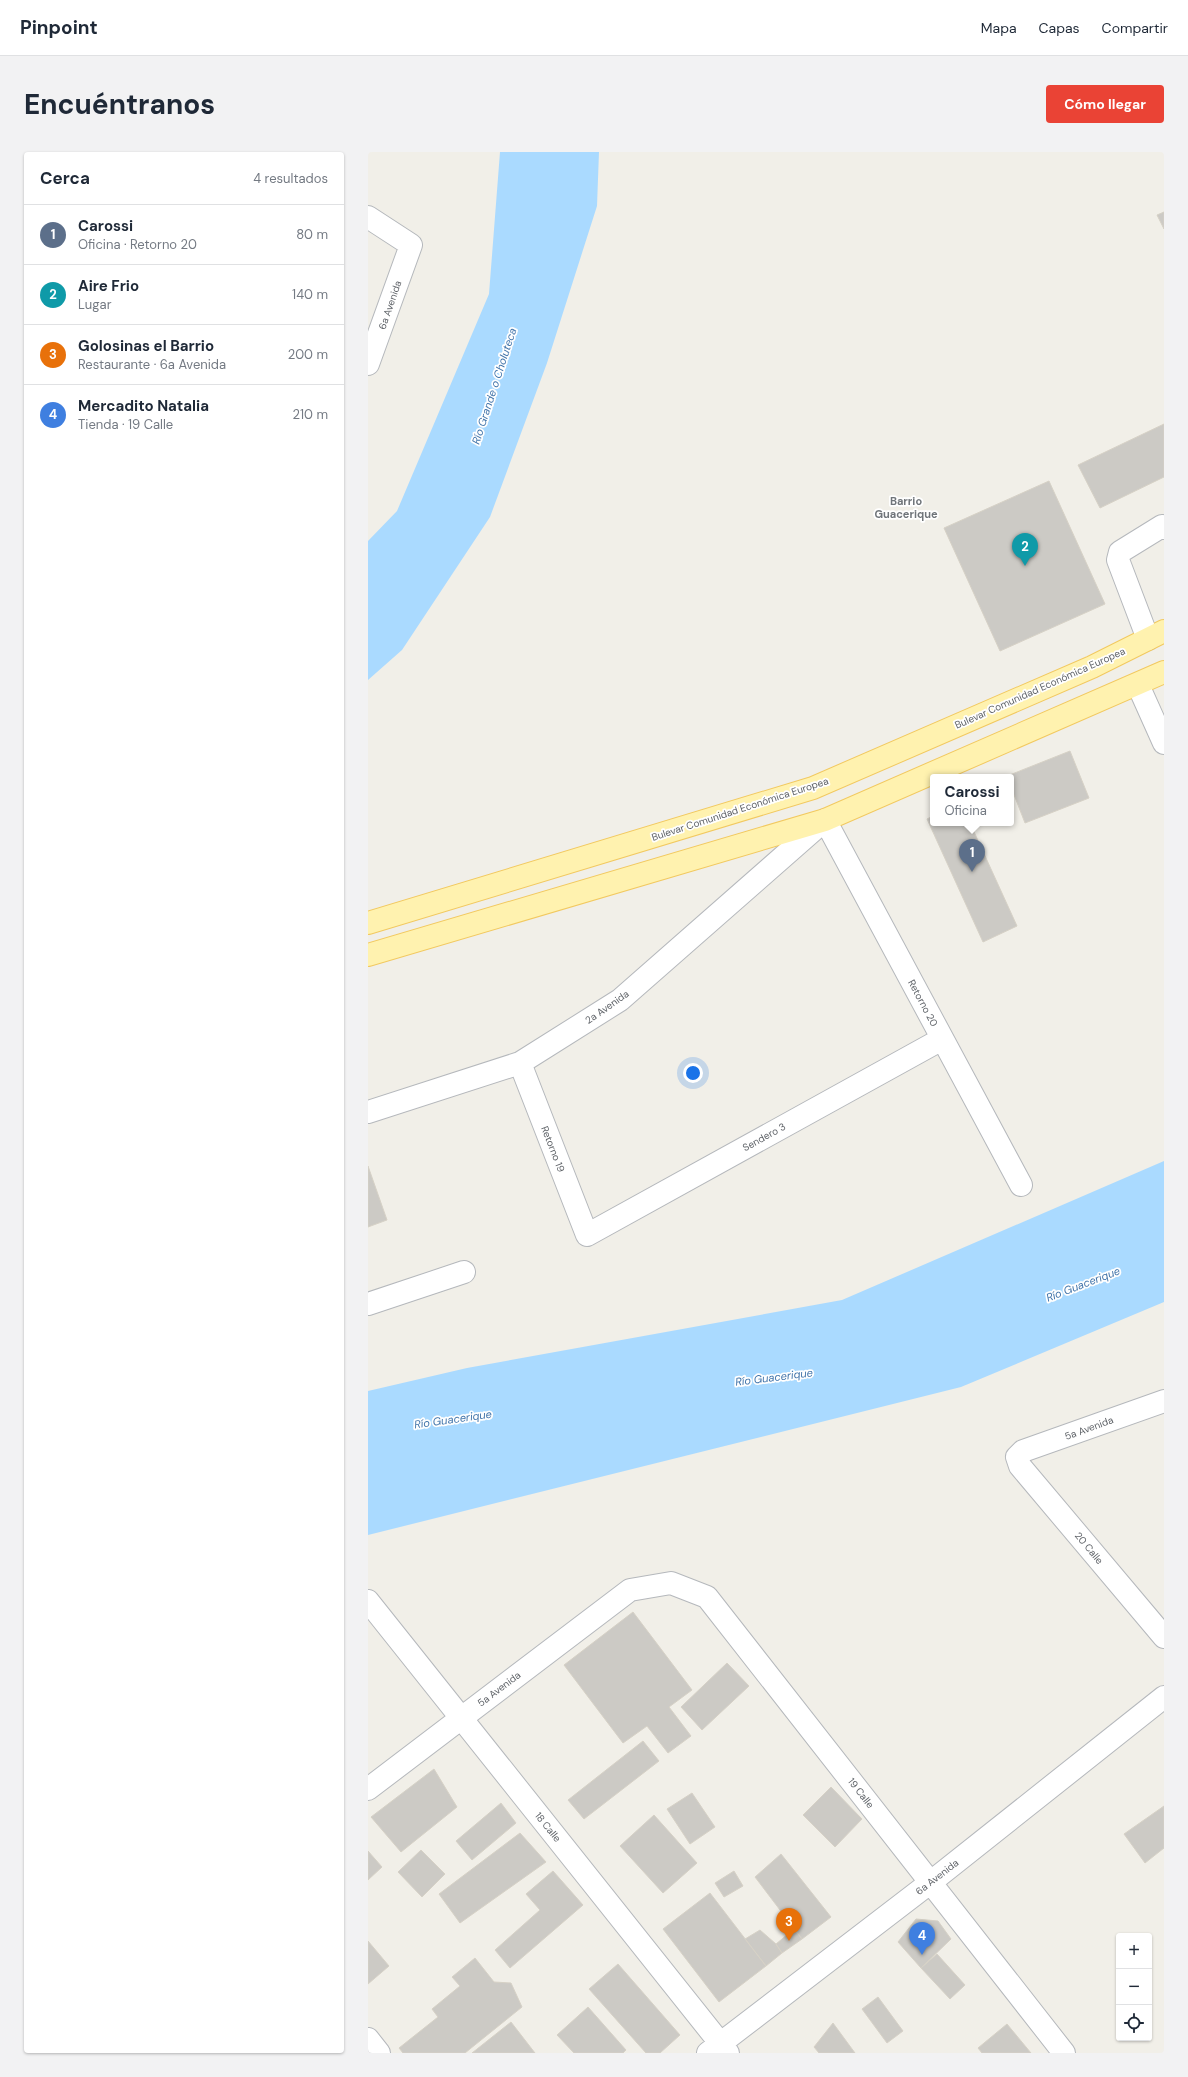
<!DOCTYPE html>
<html lang="es">
<meta charset="utf-8">
<style>
body{margin:0;font-family:"DM Sans",sans-serif;background:#f2f2f3;color:#1f2937}
.controls{position:absolute;right:12px;bottom:12px;display:grid;overflow:hidden;border-radius:4px;box-shadow:0 1px 3px #0004}
.controls button{width:36px;height:36px;display:grid;place-items:center;padding:0;border:0;border-bottom:1px solid #e0e1e3;background:#fff;color:#1f2937;font:20px sans-serif}
.you{position:absolute;left:325px;top:921px;width:14px;height:14px;margin:-10px;border:3px solid #fff;border-radius:50%;background:#1a73e8;box-shadow:0 0 0 6px #1a73e833}
.badge{display:grid;place-items:center;width:26px;height:26px;border-radius:50%;background:#ea4335;color:#fff;font-size:13px;font-weight:700}
.pin{position:absolute;translate:-50% -33px;filter:drop-shadow(0 1px 2px #0008)}
.pin::after{content:'';position:absolute;top:21px;width:14px;height:12px;background:inherit;clip-path:polygon(0 0,100% 0,50% 100%)}
.popup{position:absolute;left:562px;top:622px;width:84px;height:52px;box-sizing:border-box;display:grid;place-content:center;border-radius:4px;background:#fff;filter:drop-shadow(0 1px 3px #0005);font-size:13px;white-space:nowrap;color:#747a83}
.popup b{font-size:15px;color:#1f2937}
.popup::after{content:'';position:absolute;left:50%;top:100%;margin-left:-8px;border:8px solid transparent;border-top-color:#fff}
.list{margin:0;padding:0;list-style:none}
h2{display:flex;justify-content:space-between;align-items:center;height:52px;margin:0;padding:0 16px;font-size:17px}
h2 small{font-size:13px;font-weight:400;color:#747a83}
.list li{display:grid;grid-template-columns:26px 1fr auto;gap:12px;align-items:center;box-sizing:border-box;height:60px;padding:0 16px;border-top:1px solid #e0e1e3}
.list b{display:block;font-size:15px;white-space:nowrap}
.list p{margin:0;font-size:13px;white-space:nowrap;color:#747a83}
.list em{font-size:13px;font-style:normal;color:#747a83}
.icon{flex:none;width:22px;height:22px;fill:none;stroke:currentColor;stroke-width:2;stroke-linecap:round;stroke-linejoin:round}
.map{position:relative;flex:none;width:796px;height:1901px;overflow:hidden;border-radius:4px}
header{display:flex;align-items:center;gap:24px;box-sizing:border-box;height:56px;padding:0 20px;background:#fff;border-bottom:1px solid #e0e1e3}
header strong{font-size:19px}
nav{display:flex;gap:22px;margin-inline-start:auto;font-size:14px}
.intro{display:flex;align-items:center;justify-content:space-between;box-sizing:border-box;height:96px;padding:0 24px}
h1{margin:0;font-size:28px}
.button{padding:10px 18px;border-radius:4px;background:#ea4335;color:#fff;font-size:14px;font-weight:700}
main{display:flex;gap:24px;padding:0 24px}
aside{flex:1;background:#fff;border-radius:4px;box-shadow:0 1px 3px #0004}
.map>svg:first-child{display:block}
.water{fill:#aadaff}
.building{fill:#cccac5;stroke:#d6d1c6}
.lines{fill:none;stroke-linecap:round;stroke-linejoin:round}
.minor-casing{stroke:#b5b8bc;stroke-width:24}
.major-casing{stroke:#f2c960;stroke-width:24}
.minor{stroke:#fff;stroke-width:22}
.major{stroke:#fff2af;stroke-width:22}
.labels{text-anchor:middle;dominant-baseline:central;stroke-width:3.5;stroke-linejoin:round;paint-order:stroke}
.street-label{font-size:10px;fill:#5f6368;stroke:#fff}
.water-label{font-size:11px;font-style:italic;fill:#4174aa;stroke:#fff}
.neighbourhood-label{font-size:11px;font-weight:bold;fill:#70757a;stroke:#fff}
</style>
<header>
<strong>Pinpoint</strong>
<nav><a>Mapa</a><a>Capas</a><a>Compartir</a></nav>
</header>
<div class="intro"><h1>Encuéntranos</h1><a class="button">Cómo llegar</a></div>
<main>
<aside>
<h2>Cerca<small>4 resultados</small></h2>
<ul class="list">
<li><span class="badge" style="background:#5c6f8a">1</span><div><b>Carossi</b><p>Oficina · Retorno 20</p></div><em>80 m</em></li>
<li><span class="badge" style="background:#0f9aa8">2</span><div><b>Aire Frio</b><p>Lugar</p></div><em>140 m</em></li>
<li><span class="badge" style="background:#e8710a">3</span><div><b>Golosinas el Barrio</b><p>Restaurante · 6a Avenida</p></div><em>200 m</em></li>
<li><span class="badge" style="background:#3f7fe0">4</span><div><b>Mercadito Natalia</b><p>Tienda · 19 Calle</p></div><em>210 m</em></li>
</ul>
</aside>
<div class="map">
<svg width="796" height="1901" viewBox="0 0 796 1901">
<rect width="100%" height="100%" fill="#f1efe8"/>
<path class="water" d="M132,0H231L229,54L179,211L122,365L34,498L0,528V389L29,359L121,142Z
M796,1009V1150L593,1235L0,1383V1239L99,1216L474,1148Z"/>
<path class="building" d="M796,60V77L789,63Z
M796,272V325L732,356L710,313Z
M681,329L737,452L632,499L576,376Z
M702,599L721,646L657,671L643,635V625L639,624Z
M565,664V671H602L649,774L615,790L559,667Z
M0,1014L19,1068L0,1075Z
M265,1460L324,1538L301,1555L323,1584L300,1601L279,1574L255,1591L196,1513Z
M359,1511L381,1534L334,1578L313,1555Z
M275,1589L291,1609L216,1667L200,1648Z
M66,1617L89,1655L33,1700L3,1665Z
M463,1635L494,1667L467,1695L435,1663Z
M324,1641L347,1675L322,1692L299,1657Z
M133,1651L148,1671L104,1708L88,1689Z
M796,1654V1696L777,1711L756,1682Z
M286,1663L329,1711L295,1741L252,1694Z
M152,1681L178,1710L92,1771L71,1742Z
M53,1698L77,1722L54,1745L30,1720Z
M0,1699L14,1715L0,1728Z
M413,1702L463,1765L434,1787L387,1725Z
M185,1719L215,1753L142,1816L127,1798L172,1758L158,1742Z
M366,1719L375,1734L356,1745L347,1731Z
M342,1741L398,1814L351,1850L295,1777Z
M548,1767L570,1769L583,1787L553,1816L530,1790Z
M426,1777L434,1787L414,1801L408,1792Z
M392,1778L408,1792L414,1801L398,1814L377,1787Z
M0,1789L21,1814L0,1832Z
M569,1802L597,1833L582,1847L553,1816Z
M107,1806L126,1830L143,1831L154,1855L97,1901H35L31,1896L70,1865L64,1857L92,1834L84,1825Z
M250,1812L312,1883L292,1901H278L221,1837Z
M510,1845L535,1879L519,1891L494,1857Z
M220,1855L258,1898L255,1901H206L189,1883Z
M143,1870L167,1901H104Z
M465,1871L487,1901H451L446,1895Z
M639,1872L663,1901H614L610,1896Z"/>
<g class="lines">
<g class="minor-casing">
<path id="minor" d="M0,65L43,93L0,212
M780,487L750,408L752,400L794,374L796,376
M770,533L796,591
M152,911L219,1083L574,887
M0,960L152,911L252,848L457,668L653,1033
M0,1152L96,1120
M796,1249L655,1299L649,1305L652,1314L796,1485
M0,1449L360,1901
M0,1637L262,1438L303,1431L339,1445L696,1901
M0,1887L11,1901
M340,1901L563,1730L796,1545"/>
</g>
<g class="major-casing">
<path id="major" d="M0,771L445,636L724,515L796,479
M0,803L457,668L796,520"/>
</g>
<use href="#minor" class="minor"/>
<use href="#major" class="major"/>
</g>
<g class="labels">
<g class="street-label">
<text transform="translate(22 153) rotate(-71)">6a Avenida</text>
<text transform="translate(672 536) rotate(-24)">Bulevar Comunidad Económica Europea</text>
<text transform="translate(372 657) rotate(-18)">Bulevar Comunidad Económica Europea</text>
<text transform="translate(555 851) rotate(62)">Retorno 20</text>
<text transform="translate(239 855) rotate(-35)">2a Avenida</text>
<text transform="translate(396 985) rotate(-29)">Sendero 3</text>
<text transform="translate(185 997) rotate(69)">Retorno 19</text>
<text transform="translate(721 1276) rotate(-20)">5a Avenida</text>
<text transform="translate(721 1396) rotate(50)">20 Calle</text>
<text transform="translate(131 1537) rotate(-37)">5a Avenida</text>
<text transform="translate(493 1641) rotate(52)">19 Calle</text>
<text transform="translate(180 1675) rotate(51)">18 Calle</text>
<text transform="translate(569 1725) rotate(-38)">6a Avenida</text>
</g>
<g class="water-label">
<text transform="translate(126 234) rotate(-72)">Río Grande o Choluteca</text>
<text transform="translate(715 1132) rotate(-21)">Río Guacerique</text>
<text transform="translate(406 1225) rotate(-7)">Río Guacerique</text>
<text transform="translate(85 1267) rotate(-8)">Río Guacerique</text>
</g>
<g class="neighbourhood-label">
<text x="538" y="349">Barrio<tspan x="538" dy="13">Guacerique</tspan></text>
</g>
</g>
</svg>
<div class="controls">
<button>+</button>
<button>−</button>
<button><svg class="icon" aria-label="locate" viewBox="0 0 24 24"><circle cx="12" cy="12" r="6"/><path d="M12 2v4M12 18v4M2 12h4M18 12h4"/></svg></button>
</div>
<div class="you"></div>
<div class="pin badge" style="left:604px;top:720px;background:#5c6f8a">1</div>
<div class="popup"><b>Carossi</b>Oficina</div>
<div class="pin badge" style="left:657px;top:414px;background:#0f9aa8">2</div>
<div class="pin badge" style="left:421px;top:1789px;background:#e8710a">3</div>
<div class="pin badge" style="left:554px;top:1803px;background:#3f7fe0">4</div>
</div>
</main>
